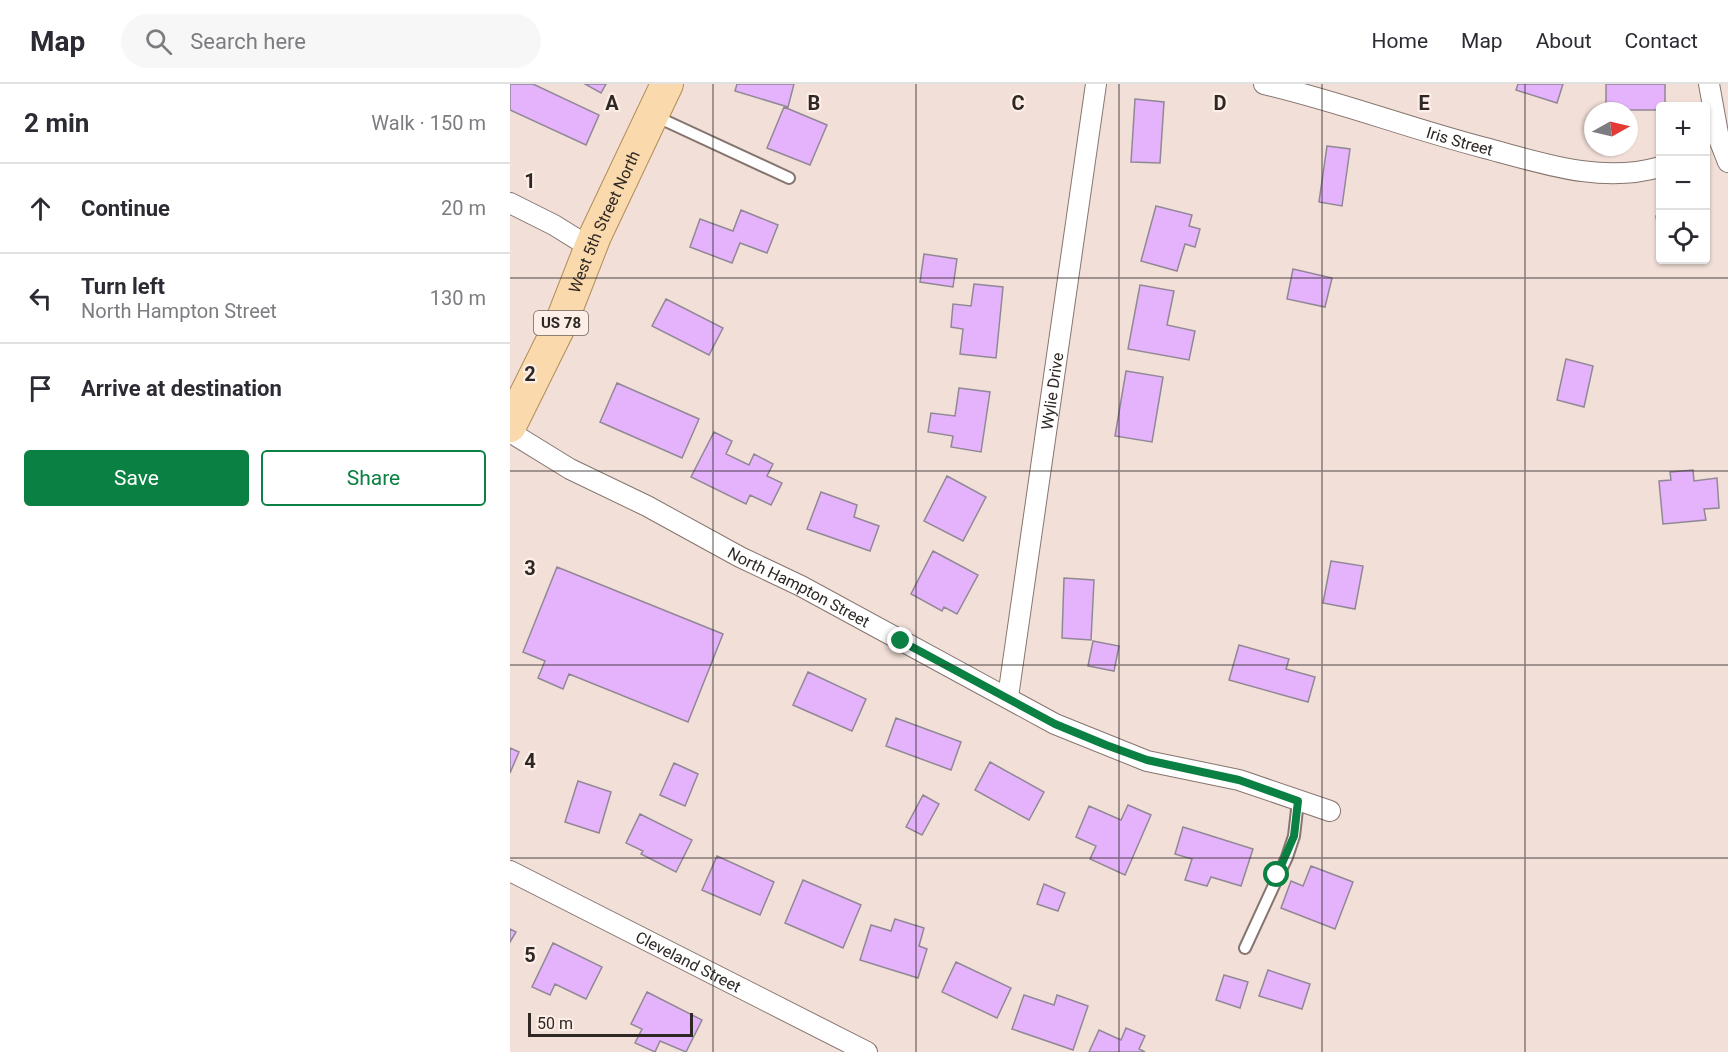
<!DOCTYPE html>
<meta charset="utf-8">
<style>
body{margin:0;font-family:Roboto,sans-serif;background:#f7f7f7;color:#2b2b33}
.controls{position:absolute;right:18px;top:18px;display:grid;overflow:hidden;border-radius:6px;box-shadow:0 2px 4px #0004}
.controls button{width:54px;height:54px;display:grid;place-items:center;padding:0;border:0;border-bottom:2px solid #e1e1e2;background:#fff;color:#2b2b33;font:30px sans-serif}
.compass{position:absolute;left:1074px;top:18px;width:54px;height:54px;border-radius:50%;background:#fff;box-shadow:0 2px 4px #0004;rotate:82deg}
.scale{position:absolute;left:18px;bottom:15px;width:165px;box-sizing:border-box;padding-left:6px;border:3px solid #2e2724;border-top:0;font-size:16px;line-height:21px;white-space:nowrap;color:#2e2724;-webkit-text-stroke:4px #fdeee8;paint-order:stroke}
.stop{position:absolute;width:18px;height:18px;margin:-14px;border:4px solid #0b8043;border-radius:50%;background:#fff}
.stop.end{background:#0b8043;border-color:#fff;box-shadow:0 2px 6px #0008}
.list{margin:0;padding:0;list-style:none}
h2{display:flex;justify-content:space-between;align-items:center;height:78px;margin:0;padding:0 24px;font-size:26px}
h2 small{font-size:20px;font-weight:400;color:#7c7c81}
.list li{display:grid;grid-template-columns:39px 1fr auto;gap:18px;align-items:center;box-sizing:border-box;height:90px;padding:0 24px;border-top:2px solid #e1e1e2}
.list b{display:block;font-size:22px;white-space:nowrap}
.list p{margin:0;font-size:20px;white-space:nowrap;color:#7c7c81}
.list em{font-size:20px;font-style:normal;color:#7c7c81}
.actions{display:flex;gap:12px;padding:18px 24px}
.actions a{flex:1;padding:14px 0;border:2px solid #0b8043;border-radius:6px;text-align:center;font-size:21px;color:#0b8043}
.actions .main{background:#0b8043;color:#fff}
.icon{flex:none;width:33px;height:33px;fill:none;stroke:currentColor;stroke-width:2;stroke-linecap:round;stroke-linejoin:round}
.map{position:relative;flex:none;width:1218px;height:968px;overflow:hidden}
header{display:flex;align-items:center;gap:36px;box-sizing:border-box;height:84px;padding:0 30px;background:#fff;border-bottom:2px solid #e1e1e2}
header strong{font-size:28px}
nav{display:flex;gap:33px;margin-inline-start:auto;font-size:21px}
.search{width:420px;height:54px;background:#f7f7f7;display:flex;align-items:center;gap:15px;box-sizing:border-box;padding:0 21px;border-radius:33px;color:#7c7c81;font-size:22px}
main{display:flex}
aside{flex:1;background:#fff}
.map>svg:first-child{display:block}
.building{fill:#e5b3fb;stroke:#918896;stroke-width:1.5}
.lines{fill:none;stroke-linecap:round;stroke-linejoin:round}
.lane-casing{stroke:#86756f;stroke-width:14}
.street-casing{stroke:#86756f;stroke-width:22}
.primary-casing{stroke:#b18c59;stroke-width:34}
.lane{stroke:#fff;stroke-width:10}
.street{stroke:#fff;stroke-width:20}
.primary{stroke:#fadaac;stroke-width:32}
.route{stroke:#0b8043;stroke-width:8}
.grid{fill:none;stroke:#2e2724;stroke-width:1.5;stroke-opacity:0.55}
.labels{text-anchor:middle;dominant-baseline:central;stroke-width:4.5;stroke-linejoin:round;paint-order:stroke}
.shield{fill:#fdeee8;stroke:#6c635f;stroke-width:1.5}
.shield-label{font-size:15px;font-weight:bold;fill:#2e2724}
.street-label{font-size:16px;fill:#2e2724;stroke:#fdeee8}
.grid-label{font-size:20px;text-anchor:middle;font-weight:bold;fill:#2e2724;stroke:#fdeee8;stroke-width:4.5;stroke-linejoin:round;paint-order:stroke}
</style>
<header>
<strong>Map</strong>
<div class="search"><svg class="icon" aria-label="search" viewBox="0 0 24 24"><circle cx="10" cy="10" r="6"/><path d="M15 15l6 6"/></svg>Search here</div>
<nav><a>Home</a><a>Map</a><a>About</a><a>Contact</a></nav>
</header>
<main>
<aside>
<h2>2 min<small>Walk · 150 m</small></h2>
<ul class="list">
<li><svg class="icon" aria-label="ahead" viewBox="0 0 24 24"><path d="M12 20V5M6 11l6-6 6 6"/></svg><div><b>Continue</b></div><em>20 m</em></li>
<li><svg class="icon" aria-label="left" viewBox="0 0 24 24"><path d="M17 20v-9H6M10 6l-5 5 5 5"/></svg><div><b>Turn left</b><p>North Hampton Street</p></div><em>130 m</em></li>
<li><svg class="icon" aria-label="arrive" viewBox="0 0 24 24"><path d="M6 21V4h12l-3 4 3 4H6"/></svg><div><b>Arrive at destination</b></div></li>
</ul>
<div class="actions"><a class="main">Save</a><a>Share</a></div>
</aside>
<div class="map">
<svg width="1218" height="968" viewBox="0 0 1218 968">
<rect width="100%" height="100%" fill="#f2dfd8"/>
<path class="building" d="M0,0H23L89,31L76,61L0,26Z
M75,0H96L91,9Z
M227,0H284L278,23L225,7Z
M1008,0H1053L1047,19L1006,6Z
M1096,0H1155V22H1150V26H1096Z
M625,15L654,18L650,79L621,78Z
M274,23L317,41L300,81L257,64Z
M817,62L840,65L832,122L809,118Z
M646,122L682,131L679,142L690,145L685,163L675,160L667,187L631,177Z
M231,126L268,141L257,169L230,159L222,179L180,163L190,135L223,147Z
M1150,131V159L1146,132Z
M414,170L447,175L443,203L410,198Z
M783,185L822,194L815,223L777,215Z
M464,200L493,203L486,274L450,270L453,245L441,243L443,220L461,222Z
M630,201L664,207L657,241L685,247L679,276L618,265Z
M156,215L213,244L199,271L142,242Z
M1056,275L1083,282L1074,323L1047,316Z
M616,287L653,293L642,358L605,352Z
M107,299L189,335L172,374L90,338Z
M449,304L480,308L471,368L441,363L443,352L418,348L421,329L445,332Z
M204,348L222,357L216,370L239,381L244,370L263,380L257,392L272,399L261,421L240,411L236,420L181,393Z
M1183,386L1184,397L1207,394L1209,424L1194,425L1196,436L1153,440L1149,397L1161,396L1160,388Z
M437,392L476,413L453,457L414,437Z
M311,408L347,421L344,433L369,442L360,467L297,445Z
M423,467L468,491L447,530L434,523L432,527L401,510Z
M821,477L853,482L845,525L813,519Z
M47,483L213,550L178,638L59,590L53,605L28,594L35,577L13,568Z
M554,494L584,496L581,556L552,554Z
M583,557L609,562L604,587L578,582Z
M729,561L779,575L776,585L805,593L798,618L719,596Z
M298,588L356,615L342,647L283,621Z
M386,634L451,658L441,686L376,662Z
M0,664L9,668L0,689Z
M480,678L534,708L519,736L465,706Z
M164,679L188,690L175,722L150,711Z
M68,697L101,708L89,749L55,738Z
M413,711L429,720L412,751L396,743Z
M618,721L641,731L615,791L580,775L586,762L566,753L579,722L611,736Z
M130,730L182,756L166,788L131,770L133,767L116,759Z
M673,743L743,765L731,802L701,793L697,802L675,796L682,775L665,770Z
M207,772L264,798L250,831L192,806Z
M801,782L843,798L825,845L771,824L781,797L793,802Z
M293,796L351,821L333,864L275,839Z
M534,800L555,809L548,827L527,820Z
M385,835L414,844L409,862L417,865L408,894L350,876L361,841L381,847Z
M0,845L6,848L0,858Z
M43,859L92,883L76,915L45,900L40,911L22,903Z
M446,878L501,904L487,934L432,908Z
M758,886L800,900L792,925L749,912Z
M714,891L738,898L730,924L706,916Z
M137,908L192,936L176,968L150,957L145,968L125,959L132,945L121,940Z
M514,911L544,921L547,911L578,922L563,966L502,945Z
M616,944L635,952L629,965L635,968H579L589,946L611,956Z"/>
<g class="lines">
<g class="lane-casing">
<path id="lane" d="M145,32L279,94
M735,864L777,773L784,752L788,717"/>
</g>
<g class="street-casing">
<g id="street">
<path id="s1" d="M754,0C828,17 901,45 975,64C1032,79 1091,100 1150,83"/>
<path d="M1199,0L1209,55L1218,78"/>
<path d="M0,119L44,141L81,164"/>
<path id="s2" d="M0,348L60,385L137,422L230,473L291,502L545,640L637,677L729,696L820,727"/>
<path id="s3" d="M498,613L586,0"/>
<path id="s4" d="M0,787L357,968"/>
</g>
</g>
<g class="primary-casing">
<g id="primary">
<path id="s5" d="M0,342L51,239L85,152L157,0"/>
</g>
</g>
<use href="#lane" class="lane"/>
<use href="#street" class="street"/>
<use href="#primary" class="primary"/>
</g>
<g class="lines">
<path class="route" d="M391,557L545,640L596,661L637,676L729,696L788,717L784,752L767,791"/>
</g>
<path class="grid" d="M203,0V968M406,0V968M609,0V968M812,0V968M1015,0V968M0,194H1218M0,387H1218M0,581H1218M0,774H1218"/>
<g class="labels">
<rect class="shield" x="24" y="227" width="54" height="24" rx="4.5"/>
<g class="shield-label">
<text x="51" y="239">US 78</text>
</g>
<g class="street-label">
<text stroke="none"><textPath href="#s1" startOffset="204">Iris Street</textPath></text>
<text stroke="none"><textPath href="#s5" startOffset="225">West 5th Street North</textPath></text>
<text stroke="none"><textPath href="#s3" startOffset="309">Wylie Drive</textPath></text>
<text stroke="none"><textPath href="#s2" startOffset="328">North Hampton Street</textPath></text>
<text stroke="none"><textPath href="#s4" startOffset="200">Cleveland Street</textPath></text>
</g>
</g>
<g class="grid-label">
<text x="102" y="26">A</text>
<text x="304" y="26">B</text>
<text x="508" y="26">C</text>
<text x="710" y="26">D</text>
<text x="914" y="26">E</text>
<text x="20" y="104">1</text>
<text x="20" y="297">2</text>
<text x="20" y="491">3</text>
<text x="20" y="684">4</text>
<text x="20" y="878">5</text>
</g>
</svg>
<div class="controls">
<button>+</button>
<button>−</button>
<button><svg class="icon" aria-label="locate" viewBox="0 0 24 24"><circle cx="12" cy="12" r="6"/><path d="M12 2v4M12 18v4M2 12h4M18 12h4"/></svg></button>
</div>
<svg class="compass" viewBox="-18 -18 36 36"><path d="M0-13l5 13h-10z" fill="#e53935"/><path d="M0 13l5-13h-10z" fill="#7c7c81"/></svg>
<div class="scale">50 m</div>
<div class="stop" style="left:767px;top:791px"></div>
<div class="stop end" style="left:391px;top:557px"></div>
</div>
</main>
